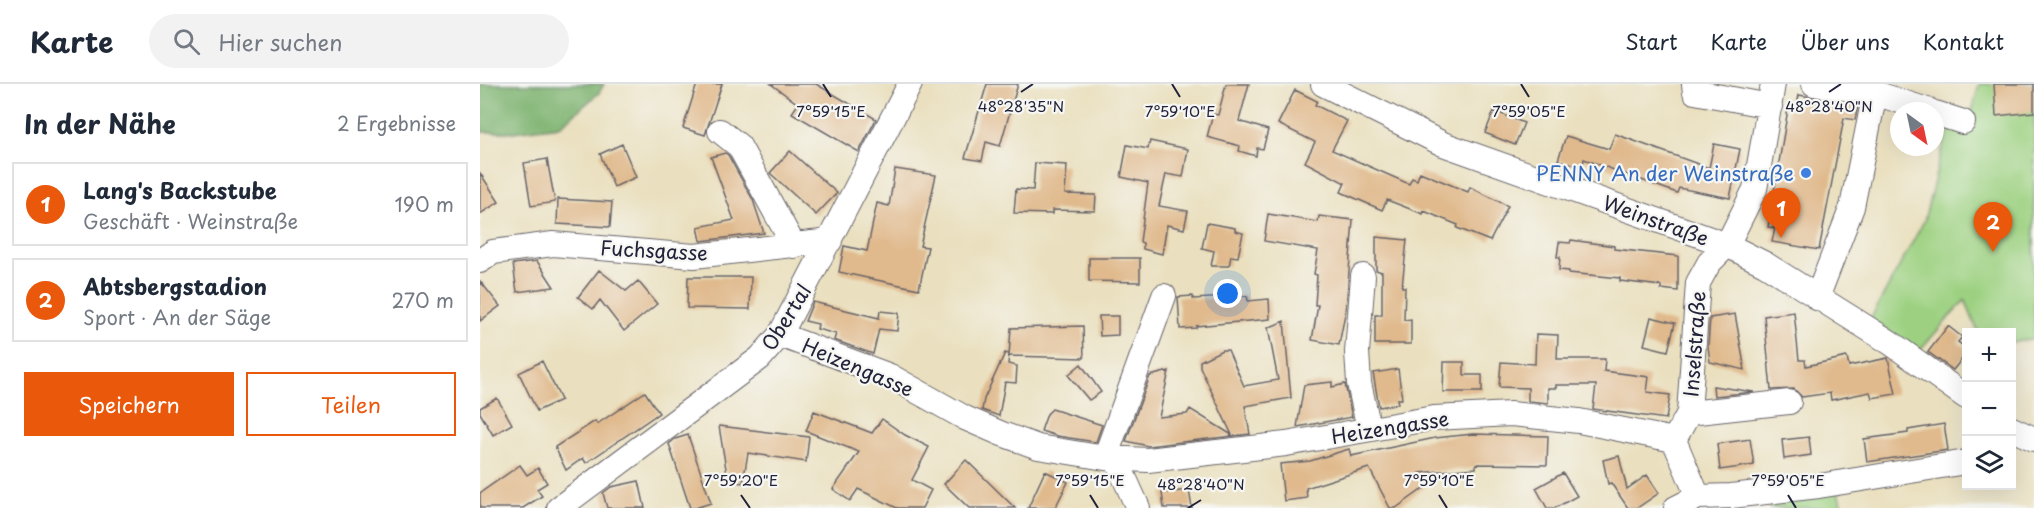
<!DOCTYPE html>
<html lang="de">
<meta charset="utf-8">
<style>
body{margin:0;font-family:"Playpen Sans",sans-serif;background:#f2f2f3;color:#1f2937}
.controls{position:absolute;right:18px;bottom:18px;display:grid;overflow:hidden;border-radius:0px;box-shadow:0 6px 24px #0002}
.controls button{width:54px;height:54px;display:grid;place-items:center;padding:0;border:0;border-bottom:2px solid #e0e1e3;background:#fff;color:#1f2937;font:30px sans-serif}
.compass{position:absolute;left:1410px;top:18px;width:54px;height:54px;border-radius:50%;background:#fff;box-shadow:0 6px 24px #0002;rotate:147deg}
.you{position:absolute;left:748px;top:210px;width:21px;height:21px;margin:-15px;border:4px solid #fff;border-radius:50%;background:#1a73e8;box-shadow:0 0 0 9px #1a73e833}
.badge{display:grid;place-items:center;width:39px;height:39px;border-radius:50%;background:#ea580c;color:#fff;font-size:20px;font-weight:700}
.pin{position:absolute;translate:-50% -50px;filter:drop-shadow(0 2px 3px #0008)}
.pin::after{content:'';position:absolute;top:32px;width:21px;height:18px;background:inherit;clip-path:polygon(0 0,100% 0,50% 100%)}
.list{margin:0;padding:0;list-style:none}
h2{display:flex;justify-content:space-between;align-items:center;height:78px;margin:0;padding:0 24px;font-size:26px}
h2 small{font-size:20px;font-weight:400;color:#747a83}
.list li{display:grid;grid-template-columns:39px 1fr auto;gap:18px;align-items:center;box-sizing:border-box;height:84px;margin:0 12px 12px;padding:0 12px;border:2px solid #e0e1e3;border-radius:0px}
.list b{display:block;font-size:22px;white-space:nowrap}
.list p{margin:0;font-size:20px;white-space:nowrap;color:#747a83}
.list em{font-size:20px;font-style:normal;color:#747a83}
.actions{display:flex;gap:12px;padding:18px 24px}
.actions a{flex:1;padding:14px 0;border:2px solid #ea580c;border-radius:0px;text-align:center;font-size:21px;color:#ea580c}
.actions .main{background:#ea580c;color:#fff}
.icon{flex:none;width:33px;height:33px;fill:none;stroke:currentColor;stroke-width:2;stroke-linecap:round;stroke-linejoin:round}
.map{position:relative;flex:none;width:1554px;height:424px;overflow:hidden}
header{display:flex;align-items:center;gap:36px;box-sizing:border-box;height:84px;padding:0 30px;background:#fff;border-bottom:2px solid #e0e1e3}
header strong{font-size:28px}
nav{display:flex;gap:33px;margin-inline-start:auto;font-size:21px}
.search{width:420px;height:54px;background:#f2f2f3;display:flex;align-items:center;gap:15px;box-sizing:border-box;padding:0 21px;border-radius:33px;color:#747a83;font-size:22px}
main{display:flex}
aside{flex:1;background:#fff}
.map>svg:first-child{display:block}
.green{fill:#9dd181;stroke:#607a5e;stroke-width:1.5}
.forest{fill:#7eb36f;stroke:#506a55;stroke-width:1.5}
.building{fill:#e0b98c}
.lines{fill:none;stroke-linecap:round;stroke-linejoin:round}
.minor-casing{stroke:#686469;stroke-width:26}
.minor{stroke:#fff;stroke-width:24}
.ticks{fill:none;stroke:#22223b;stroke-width:2}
.shop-dot{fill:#3f7fe0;stroke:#f6f6f2;stroke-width:2}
.labels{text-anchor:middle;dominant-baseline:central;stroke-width:4.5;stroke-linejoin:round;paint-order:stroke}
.shop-label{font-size:20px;fill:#366cbe;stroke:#f6f6f2;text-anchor:end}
.street-label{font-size:20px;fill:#22223b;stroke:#f6f6f2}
.ticks-label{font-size:15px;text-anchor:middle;fill:#22223b;stroke:#f6f6f2;stroke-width:4.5;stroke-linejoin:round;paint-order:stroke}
</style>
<header>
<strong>Karte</strong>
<div class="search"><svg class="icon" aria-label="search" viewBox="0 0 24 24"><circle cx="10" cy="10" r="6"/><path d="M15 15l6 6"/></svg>Hier suchen</div>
<nav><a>Start</a><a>Karte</a><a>Über uns</a><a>Kontakt</a></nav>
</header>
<main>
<aside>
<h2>In der Nähe<small>2 Ergebnisse</small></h2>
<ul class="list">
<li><span class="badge">1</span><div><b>Lang's Backstube</b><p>Geschäft · Weinstraße</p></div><em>190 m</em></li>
<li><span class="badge">2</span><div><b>Abtsbergstadion</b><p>Sport · An der Säge</p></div><em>270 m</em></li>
</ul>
<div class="actions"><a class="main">Speichern</a><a>Teilen</a></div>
</aside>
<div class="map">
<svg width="1554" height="424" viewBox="0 0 1554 424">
<rect width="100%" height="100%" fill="#f6f6f2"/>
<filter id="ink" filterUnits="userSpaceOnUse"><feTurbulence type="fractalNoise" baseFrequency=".0167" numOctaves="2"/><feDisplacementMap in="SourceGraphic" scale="12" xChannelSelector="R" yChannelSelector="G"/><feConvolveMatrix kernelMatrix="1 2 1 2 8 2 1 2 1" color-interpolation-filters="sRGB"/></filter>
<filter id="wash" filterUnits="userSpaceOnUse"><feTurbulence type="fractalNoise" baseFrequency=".008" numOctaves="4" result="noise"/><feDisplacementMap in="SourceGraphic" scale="24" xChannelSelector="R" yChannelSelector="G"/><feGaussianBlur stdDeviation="1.35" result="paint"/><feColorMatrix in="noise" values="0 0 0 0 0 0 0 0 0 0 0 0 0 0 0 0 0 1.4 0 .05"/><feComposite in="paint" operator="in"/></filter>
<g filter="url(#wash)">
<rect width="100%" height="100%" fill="#eae0bf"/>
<path class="green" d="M1499,0H1554V254L1532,259V249L1498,248L1485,216L1440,266L1390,236L1444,137L1463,62L1471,43L1487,47Z
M1358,407L1362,424H1289L1288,414Z"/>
<path class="forest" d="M0,0H124L119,9L80,42L33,48H0Z"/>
<g id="blocks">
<path class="building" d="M217,0H242L225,51L203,44Z
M291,0H336L396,35L379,68L312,29L318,20Z
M507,0H538L520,62L506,58L502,77L485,74Z
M746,0H769L759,37L788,46L783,65L777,64L776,72L759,67L760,62L727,53L733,30L738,31Z
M1514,0H1554V28L1516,32Z
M815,6L837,17L835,21L867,37L852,66L929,100L932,94L937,96L940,88L988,108L990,103L1028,122L1010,157L977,144L978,141L944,127L943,130L907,116L902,126L861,108L865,99L825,78L835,58L798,40Z
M1319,11L1378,21L1375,36L1364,34L1339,166L1292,158L1295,144L1288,143L1308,25L1316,26Z
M1014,27L1044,39L1035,61L1005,49Z
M1135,50L1229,84L1234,60L1260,65L1250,114L1199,104L1197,109L1104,75L1102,83L1078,76L1086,52L1129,65Z
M670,57L708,65L703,93L686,90L679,122L708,127L704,145L687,141L682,170L663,165V159L660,158L668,99L641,93L647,61L668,65Z
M142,60L156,93L134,103L120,70Z
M310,67L357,109L336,131L290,89Z
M245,69L248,71L273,116L284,149L221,157L218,143L254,136L231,73Z
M67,75L75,118L51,122L44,79Z
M555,79L587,81L585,110L616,111L615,127L572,126V130L534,129L536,105L553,106Z
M415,85L456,91L440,162L448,163L439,205L359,188L364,162L387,167L397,119L409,122Z
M0,89L19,118L0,130Z
M78,115L132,118L130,143L77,140Z
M788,130L838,138L839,132L873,136L866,225L859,261L832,256L838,221H835L837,191L834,190L838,166L784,157Z
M727,139L755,144V147L763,149L758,173L751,172L749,182H731L734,167L722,164Z
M896,153L927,156L922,203H925L924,236L931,235V260H895V231H902V188L896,186Z
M1091,156L1134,162V165L1198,172V207L1181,205V202L1140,197V194L1089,189V187L1079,186L1080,173H1077L1079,158L1090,159Z
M609,174H660V198L609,197Z
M57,177L74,203L37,208L33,180Z
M119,186L146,207L158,197L177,220L144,247L120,216L113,225L98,213Z
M208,193H271L270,225L207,224Z
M0,197L20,222L0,237Z
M713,212V215L767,212L768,217L789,215L790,235L716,242V244L700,245L698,213Z
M333,218L399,234L400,227L419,229L417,247L399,245L393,270L354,256L356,250L337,245L338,240L325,237Z
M1314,228L1319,276H1325L1326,282L1367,273L1369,282L1408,274L1416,310L1392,314L1390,308L1351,316L1350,309L1322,313L1314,305L1291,306L1284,232Z
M1255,230L1265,286L1230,278L1228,262L1230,234Z
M619,232H638V251L620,252Z
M1171,233L1195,239L1188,267L1164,261Z
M804,237L811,314L765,322L770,350L668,362L646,357L670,292L689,287L679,333L707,330L710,325L752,351L720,283V277L742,266H748L764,302L798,296L788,244Z
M603,242L604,274L529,272L531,244Z
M1468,242L1482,253L1478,258L1486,264V270L1473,286L1448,268Z
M1056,250L1078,251L1077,275H1125L1124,287L1169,293L1167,308L1190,311L1186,335L1113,325L1116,301H1076V304H1068V319L1048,317V304L1019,303L1021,278L1055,280Z
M525,269L529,270L528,280L537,282L536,299L525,298L519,332L502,326L504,315Z
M62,277L81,316L57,327L39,289Z
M964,278H984V291H1002V308H963Z
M601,280L621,308L609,316L588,291Z
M918,285L922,315H917L918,320L899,323L893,289Z
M852,298V303L865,300L872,333L817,343L824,301Z
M1233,302L1274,308L1234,312Z
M165,308L179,329L106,379L103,374L86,386L75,363L115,337L117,340Z
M17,314L32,340L13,351L0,329V324Z
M572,325L622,341L616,358L577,352L561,347L567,330Z
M334,327L392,349L402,335L425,351L449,363L432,396L451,406L442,424H417L378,405L370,417L353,405L379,368L326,347Z
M1464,340L1468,366L1387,378L1384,355L1428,349V346Z
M239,342L329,353L326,378L268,369L263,399L248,397Z
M993,350L1068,352L1067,381L996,380V384L940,389L947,402L916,424H910L889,384L826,404L827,414L804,417L800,380L830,377L869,365L871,372L955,354Z
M208,351L231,419L215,424H210L189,360L195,355Z
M1329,353L1331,371L1304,375L1302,356Z
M1270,355L1274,381L1240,386L1237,360Z
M1139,372L1147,405L1167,391L1179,409L1157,424H1148L1131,399L1128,400L1123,376Z
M486,376L535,424H489L464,400Z
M40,381L47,391L58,384L67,399L57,405L62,412L43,424H0V409Z
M565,387L588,398L575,424H548Z
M1083,389L1097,412L1075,424H1067L1056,404Z
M159,397L165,424H127L123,409L131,403Z
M709,406L712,424H684L682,409Z"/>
</g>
</g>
<g filter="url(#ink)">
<use href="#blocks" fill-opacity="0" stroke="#686469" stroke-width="1.5"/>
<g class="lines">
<g class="minor-casing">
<path id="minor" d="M843,0L963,60L1247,161L1285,180L1411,259L1486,313
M1214,0L1215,8L1290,22
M1334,0L1389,7L1450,27
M1455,29L1483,38
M240,47L259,62L314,162
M0,177L13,168L73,160L214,172L350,157
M883,192L877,268L879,299L889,345
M1337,214L1372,123L1395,9
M300,251L410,292L485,334L522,350L558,363L625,374L668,376L806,360L954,334L1031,330L1099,337L1194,356
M1209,329L1309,318
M1532,345L1554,355
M625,374L684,212
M636,375L658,424
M1218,413L1194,356L1209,329L1218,199L1229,179L1247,161L1275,105L1293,0
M79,424L280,274L300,251L430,0
M1196,424L1218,413L1251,412L1339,402L1486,378"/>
</g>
<use href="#minor" class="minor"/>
</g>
</g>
<path class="ticks" d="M343,0L351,13M692,0L700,13M1041,0L1049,13M541,8L553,0M1349,8L1361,0M261,411L270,424M610,411L618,424M959,411L967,424M1308,411L1316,424M708,424L721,416"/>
<circle class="shop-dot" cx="1326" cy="89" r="6"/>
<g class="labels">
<g class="shop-label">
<text x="1314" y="89">PENNY An der Weinstraße</text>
</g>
<g class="street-label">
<text transform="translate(1176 136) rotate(20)">Weinstraße</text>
<text transform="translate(174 166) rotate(3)">Fuchsgasse</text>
<text transform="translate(306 233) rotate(-58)">Obertal</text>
<text transform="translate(1214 260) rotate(-86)">Inselstraße</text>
<text transform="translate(378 283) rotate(23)">Heizengasse</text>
<text transform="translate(910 343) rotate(-9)">Heizengasse</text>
</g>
</g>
<g class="ticks-label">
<text x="541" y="28">48°28'35"N</text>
<text x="1349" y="28">48°28'40"N</text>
<text x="351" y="33">7°59'15"E</text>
<text x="700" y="33">7°59'10"E</text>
<text x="1049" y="33">7°59'05"E</text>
<text x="261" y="402">7°59'20"E</text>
<text x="610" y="402">7°59'15"E</text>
<text x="959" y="402">7°59'10"E</text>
<text x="1308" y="402">7°59'05"E</text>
<text x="721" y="406">48°28'40"N</text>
</g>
</svg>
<div class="controls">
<button>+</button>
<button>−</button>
<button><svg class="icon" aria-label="layers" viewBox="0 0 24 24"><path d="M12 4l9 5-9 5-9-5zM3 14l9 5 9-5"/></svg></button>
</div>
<svg class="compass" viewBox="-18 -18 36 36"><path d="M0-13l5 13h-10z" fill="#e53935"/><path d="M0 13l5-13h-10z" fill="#747a83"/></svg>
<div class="you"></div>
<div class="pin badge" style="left:1301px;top:154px">1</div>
<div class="pin badge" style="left:1513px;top:168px">2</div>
</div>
</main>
